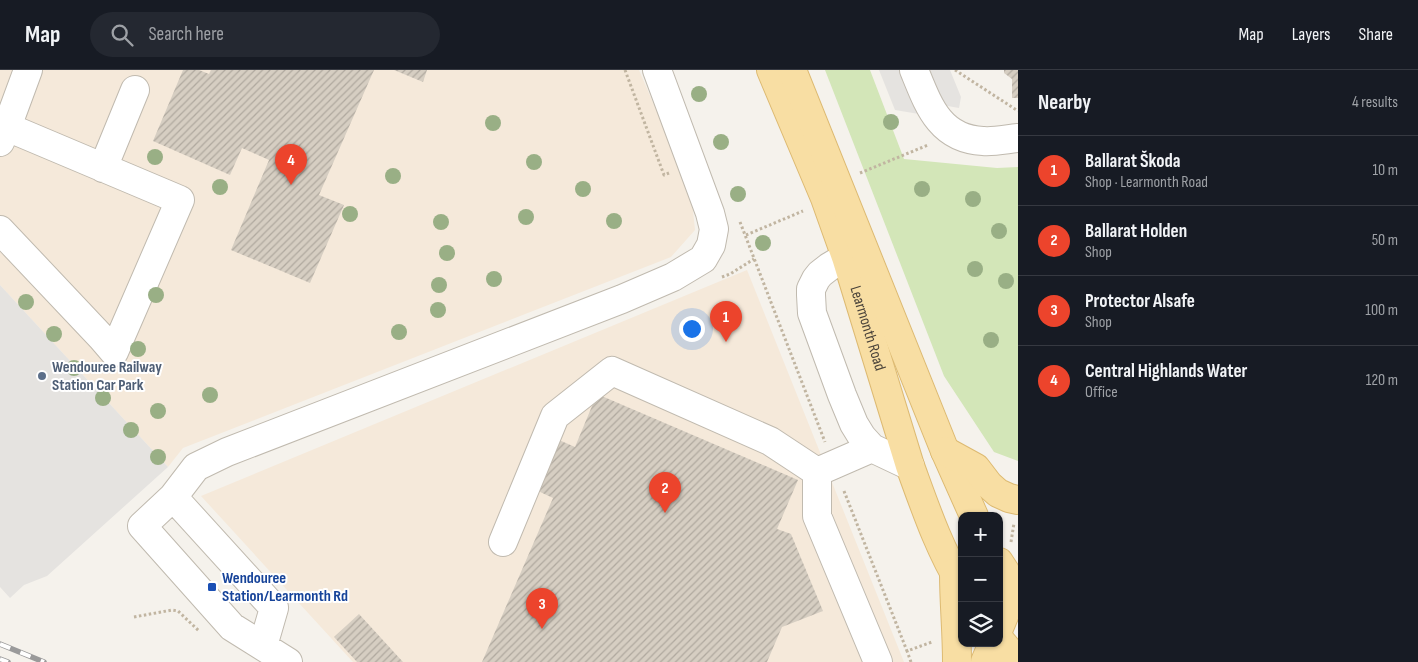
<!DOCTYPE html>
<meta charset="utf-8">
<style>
body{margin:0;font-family:"Sofia Sans Condensed",sans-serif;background:#242831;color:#f1f3f6}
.controls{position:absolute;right:15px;bottom:15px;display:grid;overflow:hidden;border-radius:10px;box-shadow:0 1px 4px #0004}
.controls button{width:45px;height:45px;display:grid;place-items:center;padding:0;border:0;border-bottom:1px solid #363941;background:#171b24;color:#f1f3f6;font:25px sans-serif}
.you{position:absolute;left:691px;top:258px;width:18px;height:18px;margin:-12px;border:4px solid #fff;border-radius:50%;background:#1a73e8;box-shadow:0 0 0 8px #1a73e833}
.badge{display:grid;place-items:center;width:32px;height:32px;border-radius:50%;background:#ec442c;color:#fff;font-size:16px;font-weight:700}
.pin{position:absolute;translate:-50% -41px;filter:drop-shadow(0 1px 2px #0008)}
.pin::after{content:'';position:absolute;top:26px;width:18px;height:15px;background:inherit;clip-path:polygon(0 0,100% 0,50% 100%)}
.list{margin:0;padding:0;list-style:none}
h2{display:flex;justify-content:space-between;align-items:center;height:65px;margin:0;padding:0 20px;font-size:21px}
h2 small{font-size:16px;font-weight:400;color:#9ea1a6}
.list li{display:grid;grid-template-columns:32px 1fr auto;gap:15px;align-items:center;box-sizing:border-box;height:70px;padding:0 20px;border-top:1px solid #363941}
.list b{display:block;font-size:19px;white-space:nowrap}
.list p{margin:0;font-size:16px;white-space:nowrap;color:#9ea1a6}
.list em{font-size:16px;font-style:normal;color:#9ea1a6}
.icon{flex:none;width:28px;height:28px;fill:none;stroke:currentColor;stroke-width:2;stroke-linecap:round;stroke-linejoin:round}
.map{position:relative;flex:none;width:1018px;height:592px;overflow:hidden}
header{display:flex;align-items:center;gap:30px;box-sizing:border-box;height:70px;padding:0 25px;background:#171b24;border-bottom:1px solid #363941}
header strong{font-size:24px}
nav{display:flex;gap:28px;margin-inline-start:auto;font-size:18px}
.search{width:350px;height:45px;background:#242831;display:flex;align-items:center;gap:12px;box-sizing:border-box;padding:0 18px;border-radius:28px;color:#9ea1a6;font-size:19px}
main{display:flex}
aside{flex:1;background:#171b24}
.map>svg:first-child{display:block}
.commercial{fill:#f5e9da}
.green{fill:#d3e6b8}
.parking{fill:#e5e3e0}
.building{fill:url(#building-hatch)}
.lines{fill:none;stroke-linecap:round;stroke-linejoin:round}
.minor-casing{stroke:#c0baaf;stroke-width:30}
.major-casing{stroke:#ddba72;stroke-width:30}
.path{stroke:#c1b5a1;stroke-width:3;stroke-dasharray:2.5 2.5;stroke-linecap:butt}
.minor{stroke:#fff;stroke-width:28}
.major{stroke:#f8dea3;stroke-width:28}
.rail-casing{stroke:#9a9a9a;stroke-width:5.5}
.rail{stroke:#fff;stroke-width:4;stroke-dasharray:11;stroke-linecap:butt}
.tree{fill:#99af85}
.service-dot{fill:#5c6f8a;stroke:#fff;stroke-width:2}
.transit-dot{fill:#1a4fb4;stroke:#fff;stroke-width:2}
.labels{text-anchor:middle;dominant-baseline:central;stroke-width:4;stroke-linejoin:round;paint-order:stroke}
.street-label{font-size:16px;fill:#4a433a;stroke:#fff}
.service-label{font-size:16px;font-weight:bold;fill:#4e5e75;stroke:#fff;text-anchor:start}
.transit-label{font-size:16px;font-weight:bold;fill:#164399;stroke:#fff;text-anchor:start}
</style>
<header>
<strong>Map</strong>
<div class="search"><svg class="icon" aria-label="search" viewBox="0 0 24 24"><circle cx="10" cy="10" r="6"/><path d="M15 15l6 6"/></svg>Search here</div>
<nav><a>Map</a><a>Layers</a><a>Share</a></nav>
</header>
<main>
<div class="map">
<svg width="1018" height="592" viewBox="0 0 1018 592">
<defs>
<pattern id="building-hatch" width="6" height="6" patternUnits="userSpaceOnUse" patternTransform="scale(1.25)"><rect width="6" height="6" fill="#d6cec2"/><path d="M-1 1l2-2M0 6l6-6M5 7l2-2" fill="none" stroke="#b0a99f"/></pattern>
</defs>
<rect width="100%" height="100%" fill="#f5f2ec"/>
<path class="commercial" d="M0,0H639L691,121L695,160L671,187L183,378L168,397L0,215Z
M747,200L904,592H353L201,426Z"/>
<path class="green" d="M825,0H870L904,89L997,98L1018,97V391L994,382L944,306Z"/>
<path class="parking" d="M879,0H950L961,27L959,38L942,35L919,44L895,40Z
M0,215L168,397L47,506L24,515L10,528L0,517Z"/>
<path class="building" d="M183,0H199L209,4L211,0H374L319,125L344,135L310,213L231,180L269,90L242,78L230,105L153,71Z
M394,0H427L423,12Z
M1004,0H1018V28H1012V9L1004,3Z
M597,324L798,410L777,459L791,464L823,541L782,557L767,592H482L553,428L538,421L559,370L575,377Z
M359,544L403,592H357L334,567Z"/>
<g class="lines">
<g class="minor-casing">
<path id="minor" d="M914,0C928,34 939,69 983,71C994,72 1007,69 1018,68
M0,72L7,57L28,0
M103,98L135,20
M0,160L102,268L114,282L180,130L7,57
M846,187L829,197L820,204L816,209L811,219V225L812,243L842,325L854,354L862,367L872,378L910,396
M817,402V446L878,592
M817,402L872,378
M173,427L274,538L263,576
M503,472L555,346L612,301L770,371L817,402
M288,592L232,557L142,456L173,427L196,397L227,382L622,229L673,207L703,189L711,175L714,159L710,143L657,0"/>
</g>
<g class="major-casing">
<g id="major">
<path id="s1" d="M771,0L825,128L846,187L910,396C925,437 939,479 962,516"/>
<path d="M792,0L945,381L974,446"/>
<path d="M945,381L976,398L989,415L998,423L1009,428L1018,430"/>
<path d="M999,492L1018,521"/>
<path d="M954,503C954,533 957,562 957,592"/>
<path d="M999,558L1018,512"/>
<path d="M999,569L1018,592"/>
<path d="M985,592L993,573"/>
</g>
</g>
<path class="path" d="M625,0L664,105L669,103
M955,0L1018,41
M860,103L928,75
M740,152L825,372
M746,165L803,141
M722,207L730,204L754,189
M844,421L907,581
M1011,472L1014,453
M134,547L172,540L178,541L199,561
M911,592L907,581L932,572"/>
<use href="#minor" class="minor"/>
<use href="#major" class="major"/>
<g class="rail-casing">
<path id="rail" d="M0,574L44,592
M0,589L8,592"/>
</g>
<use href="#rail" class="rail"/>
</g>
<g class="tree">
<circle cx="699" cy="24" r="8"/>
<circle cx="891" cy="52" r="8"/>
<circle cx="493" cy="53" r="8"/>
<circle cx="721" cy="72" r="8"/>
<circle cx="155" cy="87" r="8"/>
<circle cx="534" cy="92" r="8"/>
<circle cx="393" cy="106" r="8"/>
<circle cx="220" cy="117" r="8"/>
<circle cx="583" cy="119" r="8"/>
<circle cx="922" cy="119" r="8"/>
<circle cx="738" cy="124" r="8"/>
<circle cx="973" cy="129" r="8"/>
<circle cx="350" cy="144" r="8"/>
<circle cx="526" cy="147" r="8"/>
<circle cx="614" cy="151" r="8"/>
<circle cx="441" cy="152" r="8"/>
<circle cx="999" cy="161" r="8"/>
<circle cx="763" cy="173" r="8"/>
<circle cx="447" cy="183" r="8"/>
<circle cx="975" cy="199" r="8"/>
<circle cx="494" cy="209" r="8"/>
<circle cx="1006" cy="211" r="8"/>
<circle cx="439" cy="215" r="8"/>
<circle cx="156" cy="225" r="8"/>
<circle cx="26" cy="232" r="8"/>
<circle cx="438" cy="240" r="8"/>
<circle cx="399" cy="262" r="8"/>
<circle cx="54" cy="264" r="8"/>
<circle cx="991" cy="270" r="8"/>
<circle cx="138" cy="279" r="8"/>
<circle cx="74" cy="298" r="8"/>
<circle cx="210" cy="325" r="8"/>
<circle cx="103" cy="328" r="8"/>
<circle cx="158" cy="341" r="8"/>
<circle cx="131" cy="360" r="8"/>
<circle cx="158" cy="387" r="8"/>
</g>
<circle class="service-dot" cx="42" cy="306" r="5"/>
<rect class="transit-dot" x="207" y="512" width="10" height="10" rx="2.5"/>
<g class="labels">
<g class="street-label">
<text stroke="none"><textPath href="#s1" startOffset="276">Learmonth Road</textPath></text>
</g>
<g class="service-label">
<text x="52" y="297">Wendouree Railway<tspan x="52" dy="18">Station Car Park</tspan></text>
</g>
<g class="transit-label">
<text x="222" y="508">Wendouree<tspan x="222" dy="18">Station/Learmonth Rd</tspan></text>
</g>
</g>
</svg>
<div class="controls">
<button>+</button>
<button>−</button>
<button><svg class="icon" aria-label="layers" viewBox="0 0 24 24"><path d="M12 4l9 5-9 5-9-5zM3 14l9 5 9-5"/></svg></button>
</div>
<div class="you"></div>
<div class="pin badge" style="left:726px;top:272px">1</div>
<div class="pin badge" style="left:665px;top:443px">2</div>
<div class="pin badge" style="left:542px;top:559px">3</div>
<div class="pin badge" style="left:291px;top:115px">4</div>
</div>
<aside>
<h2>Nearby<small>4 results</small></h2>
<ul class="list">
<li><span class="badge">1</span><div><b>Ballarat Škoda</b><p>Shop · Learmonth Road</p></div><em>10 m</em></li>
<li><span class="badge">2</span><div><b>Ballarat Holden</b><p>Shop</p></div><em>50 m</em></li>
<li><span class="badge">3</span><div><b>Protector Alsafe</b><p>Shop</p></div><em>100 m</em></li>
<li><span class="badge">4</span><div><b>Central Highlands Water</b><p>Office</p></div><em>120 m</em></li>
</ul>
</aside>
</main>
